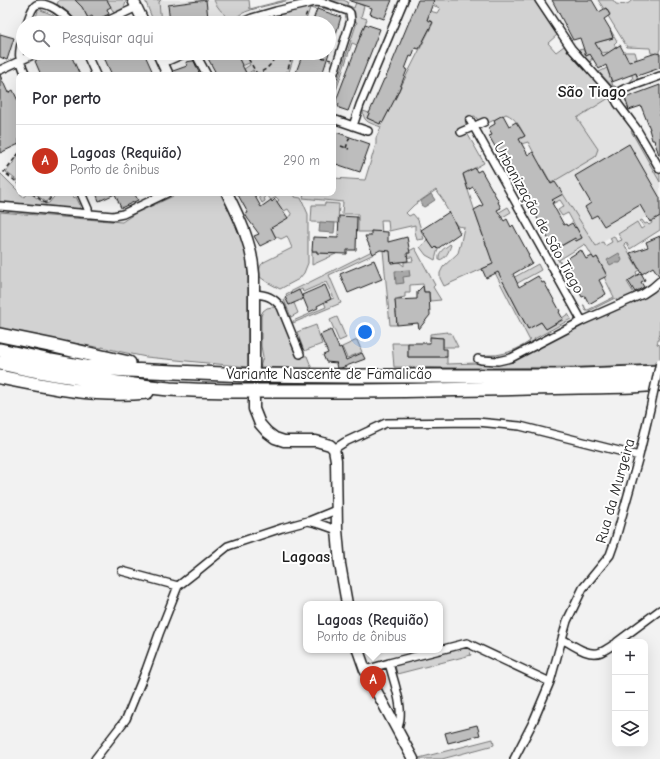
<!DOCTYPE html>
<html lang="pt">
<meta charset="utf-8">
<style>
body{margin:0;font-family:"Comic Neue",sans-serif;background:#f7f7f7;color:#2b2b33}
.controls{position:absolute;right:12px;bottom:12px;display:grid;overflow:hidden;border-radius:8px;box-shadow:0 4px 16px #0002}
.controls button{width:36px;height:36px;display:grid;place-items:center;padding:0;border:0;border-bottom:1px solid #e1e1e2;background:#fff;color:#2b2b33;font:20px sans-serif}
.you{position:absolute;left:365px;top:332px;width:14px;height:14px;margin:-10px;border:3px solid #fff;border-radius:50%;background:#1a73e8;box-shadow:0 0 0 6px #1a73e833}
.badge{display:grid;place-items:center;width:26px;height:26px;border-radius:50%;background:#c8321e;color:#fff;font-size:13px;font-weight:700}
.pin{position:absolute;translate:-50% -33px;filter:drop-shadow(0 1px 2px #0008)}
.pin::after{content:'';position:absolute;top:21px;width:14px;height:12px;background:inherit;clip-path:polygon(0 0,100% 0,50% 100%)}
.popup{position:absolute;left:303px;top:601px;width:140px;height:52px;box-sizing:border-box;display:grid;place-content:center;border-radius:8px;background:#fff;filter:drop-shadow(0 1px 3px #0005);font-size:13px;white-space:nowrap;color:#7c7c81}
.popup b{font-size:15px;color:#2b2b33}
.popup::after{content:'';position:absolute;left:50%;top:100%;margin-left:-8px;border:8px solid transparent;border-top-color:#fff}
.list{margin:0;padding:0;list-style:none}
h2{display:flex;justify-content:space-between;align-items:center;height:52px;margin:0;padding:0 16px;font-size:17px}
h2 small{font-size:13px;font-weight:400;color:#7c7c81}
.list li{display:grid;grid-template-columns:26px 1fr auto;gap:12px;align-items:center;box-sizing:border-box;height:72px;padding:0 16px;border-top:1px solid #e1e1e2}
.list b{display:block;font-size:15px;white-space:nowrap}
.list p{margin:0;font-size:13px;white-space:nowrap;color:#7c7c81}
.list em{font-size:13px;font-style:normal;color:#7c7c81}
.icon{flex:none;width:22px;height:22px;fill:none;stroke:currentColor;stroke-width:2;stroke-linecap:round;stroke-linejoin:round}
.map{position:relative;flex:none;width:660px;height:759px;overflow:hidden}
.search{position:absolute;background:#fff;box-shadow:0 4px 16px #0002;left:16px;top:16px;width:320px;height:44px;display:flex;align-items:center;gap:10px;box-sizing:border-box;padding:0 14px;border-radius:22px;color:#7c7c81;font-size:15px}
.panel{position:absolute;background:#fff;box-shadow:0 4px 16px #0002;left:16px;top:72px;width:320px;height:124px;border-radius:8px}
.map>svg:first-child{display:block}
.built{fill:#e2e2e2}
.green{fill:#d2d2d2;stroke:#777;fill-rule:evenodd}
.water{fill:#a8a8a8;stroke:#707070}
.building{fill:#bdbdbd;stroke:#1c1c1c}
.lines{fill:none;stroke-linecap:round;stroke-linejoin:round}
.street-casing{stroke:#1c1c1c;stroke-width:10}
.secondary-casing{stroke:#1c1c1c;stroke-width:13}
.highway-casing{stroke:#1c1c1c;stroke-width:16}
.path{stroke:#1c1c1c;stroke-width:1.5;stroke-dasharray:4 3;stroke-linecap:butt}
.street{stroke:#fff;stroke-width:7}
.secondary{stroke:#fff;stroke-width:10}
.highway{stroke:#fff;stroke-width:13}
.street-bridge-casing{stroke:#1c1c1c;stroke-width:10;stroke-linecap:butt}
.street-bridge{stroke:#fff;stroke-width:7}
.labels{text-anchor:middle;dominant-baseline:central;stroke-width:4;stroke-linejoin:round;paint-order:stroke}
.street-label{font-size:15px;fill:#1c1c1c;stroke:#fff}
.neighbourhood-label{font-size:16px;font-weight:bold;fill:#1c1c1c;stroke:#fff}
</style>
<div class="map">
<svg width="660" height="759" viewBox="0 0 660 759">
<rect width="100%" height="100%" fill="#f2f2f2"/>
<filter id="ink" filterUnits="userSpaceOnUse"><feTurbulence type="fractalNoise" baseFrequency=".025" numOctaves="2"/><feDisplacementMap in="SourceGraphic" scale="8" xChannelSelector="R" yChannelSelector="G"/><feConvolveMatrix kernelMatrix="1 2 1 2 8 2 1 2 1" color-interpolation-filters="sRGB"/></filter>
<g filter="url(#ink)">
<path class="built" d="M145,0H249L241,12L227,23H154Z
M609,98L630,130L631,131L634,129L660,175V209L589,250L548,178L598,149L577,118Z"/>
<path class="green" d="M59,0H75L83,8L90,23H75L69,16L70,14L57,4Z
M107,0H126C126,8 121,10 114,13Z
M145,0H161L159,2L161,23H154Z
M214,0H249L250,9L285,0H289C276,4 252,8 241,14C236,17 231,23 225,23C226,11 223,15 218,7C216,5 215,2 214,0Z
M324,0H343L348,2L347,5L354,8L356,2L360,3L359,4L364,6L361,17L367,19L357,45L352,43L333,100V95L357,22L354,21L355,13L354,11Z
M433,0H534L557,35L548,43L556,52L564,46L572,56L589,73L597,82L609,98L577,118L598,149L595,157L551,183L558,196L563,194L596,246L603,242L605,246L612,242L610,238L614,236L617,242L622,240L618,234L637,222L641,229L644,227L640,221L642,220L645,224L647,223L649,225L652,223L651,221L660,216V230L630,249L626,242L624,244L639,270L636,272L637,275L627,282L635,295L618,302L615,298L589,311H586L583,305H584L586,310H588L614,297L604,277L607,275L597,257L594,259L585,244L559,260L562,265H561L551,248L556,246L558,248L575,238L576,241L582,238L568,213L562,216L558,210L564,206L560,200L552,204V203L554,202L549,195L533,204L534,205L530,207L527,203C536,198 542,188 551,183L541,165L533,169L529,162L536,157L528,142L521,144L517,136L519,135L521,138L525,136C520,127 516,118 506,114L488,123L485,119L479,120L477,119L475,116L465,118L466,126L459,130L461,136L467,133L484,163L463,175L479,224L508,207L511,212L481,230L488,250L496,255L491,258L498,273L510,266L511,274L502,279L504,283L538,264L541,270L507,289L510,294L520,288L517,298L513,300L528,329L541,322L546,329L563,320L562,318L568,314L571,319L569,320L534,339L536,343L510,355L503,358L483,357L482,356C489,354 495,356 501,354C511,352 522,347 530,341L491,265L444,286L440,278V273L443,267L458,253L461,242L464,227L457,226L444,204L445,203L436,190L414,205L406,213L409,216L413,214L418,220L424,239L417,240L415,231V225L389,231L388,220H381L382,235L376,232L371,231V232H358V214H342L343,202L303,198L304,193H333V178L365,180L376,144V138L381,127C371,123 363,123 363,111L369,113L367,118L382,124L433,23L427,20L430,11L437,13L440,8L432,5L434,1Z
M598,0H613L616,4C622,5 629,5 632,0H660V49L659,51V54L651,53L650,48L627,47L608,16L610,14L606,8L604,9Z
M313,5C325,6 337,8 347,14V15L318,7L317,10L310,8L305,23H253Z
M42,7L41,10L53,15L63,23H34L38,11L36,10L37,8Z
M610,29L617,41L614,44L618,52H635L637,59L632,61L638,80L631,82V80L633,79L632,75H630L626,64L629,63L627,57L618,62L613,61L608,52L602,53L592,60V58L591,59V61L590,62L582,54L579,50L583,49L586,56L598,51L595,42L606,40L613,38Z
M235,53H295L288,75H248L254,71L253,70L247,74L244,69L250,65L249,63L242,66L239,60L245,56L244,54L238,57Z
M607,68L613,86H615L616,87H613L599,72Z
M634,129L660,175V182L631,131Z
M19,155V182L6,172Z
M0,173L19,192V193L24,197L27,193H30L45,204L49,203L57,193H71L73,198L76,197L80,205V207L79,209L0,202Z
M34,193H53L46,202Z
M180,193H221L238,230L244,247L248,265V367L146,357L122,352L102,347V348L44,338L0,328V212L122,222L134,214Z
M260,193H295V197L301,198L308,214V263L304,273L299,279L280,289L267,282L260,277C259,270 259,266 264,262L292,248L287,236L281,239L275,236L271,228L292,215L288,209L284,211L282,209L269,218L275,204L279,200L276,197L271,200L267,195L264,197L265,201L262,203L258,195Z
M325,203L339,204L338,223L311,222L312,205H325Z
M427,239L434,249L436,247L437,249L439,248L437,252L435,260L426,255L420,247L425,243Z
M450,244L451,245C449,251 446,259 439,260C438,251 444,249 450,244Z
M415,248L435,285L433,287L441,300L430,301L429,292H424L423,284L410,285V293H405V297L395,299L397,325H390L383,250L409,253V251ZM391,257L400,258L412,257L413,261L404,262V266L399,262L391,263Z
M312,251H317V253L336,254L312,265Z
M372,251L374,254L329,275L341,303L293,323V321L326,307L324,302L334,298L326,282L303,292L302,289L287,296L286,294Z
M660,285V333L657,344L660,345V364L583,367L467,368L394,367L392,343H408V357H447V364L508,362Z
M286,297L289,305L294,303L298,313L291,317L284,300Z
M272,307L277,308L280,313L296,355L307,356L312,369L260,367L263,357L261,346V316L263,311L267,308Z
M337,317L346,338L339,341L330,320Z
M316,325L322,344L304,351L297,332Z
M447,332L448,333H451L458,347H443V338L430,337V334Z
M357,340L362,352L347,358L342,347Z
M468,646L471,655L397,674L395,665Z
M493,739L494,745L442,759H420L419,758Z"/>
<path class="water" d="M431,194L435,200L426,206L424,207L421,205V201Z
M320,222L335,223L334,233L319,232Z
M619,253L622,260L620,263H614L610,265L607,260Z
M409,270L410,276L403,277L404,283L396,284L395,271Z"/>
<path class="building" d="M75,0H107L111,7L107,9L109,14L94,21L92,16L88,18L82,7Z
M206,0L208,18L202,19L201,17L179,20V23H170L168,5Z
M350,0H392L384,19L370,14L372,8L350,1Z
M418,0H434L427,20L433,22L419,49L415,48L412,57L410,56L405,69L407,70L397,95L383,122L381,121L380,124L367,118L384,79H385L389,70Z
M552,0H592L599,12L606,8L610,15L604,19L610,29L613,38L595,43L603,56L620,45L629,62L656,53L660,54V68L637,76L636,73L612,82L606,65L599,69L590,54L586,56L580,38L573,40Z
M317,9L341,17L331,51L329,50V23H312Z
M365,24L380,29L348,111L339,108V107L338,106L339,104L335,103Z
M0,34L14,38L7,60L0,57Z
M53,53H70L80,75H41L35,61Z
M102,53H144L154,75H112Z
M205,53H236L247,75H217Z
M303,53H329L322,75H295Z
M192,61H194L200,75H174L173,71L187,66L186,62Z
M0,75L8,93L13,90L19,103V144L0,153Z
M660,85V155H659L654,140H652L649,129H650L641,106L629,110L625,98Z
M503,115L509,126L516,122L525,136L519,139L528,155L533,152L551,184L555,182L563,194L552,200L554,202L552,203L564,225L566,224L567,226L572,223L575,228L576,227L582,238L576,241L575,238L557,248L553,240L550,242L535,214L538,212L527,192L524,194L511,170L509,171L489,136L492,135L488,128L495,124L494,120Z
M333,131L370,144L360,172L333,163Z
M629,144L660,198V216L650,222L640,205L604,226L597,215L591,218L585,207L591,203L575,176Z
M475,168L477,172L481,170L499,202H498L501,208L497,210L504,221L507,219L511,227L513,225L529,255L528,256L532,263L513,274L519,287L538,276L542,283L544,282L560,311L559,312L563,319L546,329L541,322L528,329L498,272L486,278L482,269L493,264L474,210L483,205L473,187L468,190L463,174Z
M96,193H134L138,200L121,208L115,194L99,201Z
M237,193H253L261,207L271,200L272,202L275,199L288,218L271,228L276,238L260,246L254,236L259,234L248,219L245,214L248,213Z
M449,212L460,233L437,249L436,247L434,249L421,230Z
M339,216L357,217L356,250H347V254L317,253V251H312L313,237L338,238Z
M371,231L388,232V242L407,237L410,253H407L408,261L391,263L390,251L380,250L373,254L365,236H371Z
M660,236V276H659L653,267L642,274L630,253L648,247L646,242Z
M581,250L586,259L592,256L594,259L597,257L607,276L599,280L606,294L589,304L585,296L582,297L570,275L567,270L570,268L565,260Z
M374,260L382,279L348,293L340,274Z
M641,273L645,280L641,282L644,287L635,292L628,281Z
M325,285L331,299L317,306L318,308L309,312L302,295Z
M423,286L424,292H429L430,315L419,329L418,323L397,325L395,300L417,299V292Z
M299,290L303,299L289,305L285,297Z
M331,330L339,348L341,347L346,360L362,353L365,359L341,368H337L336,364L337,363L326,362L323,355L328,353L320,335Z
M430,337L443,338V349H447V357H408V343H430Z
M477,725L480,735L448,743L445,733Z"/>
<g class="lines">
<g class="street-casing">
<path id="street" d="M539,0L571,48L613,95L618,104L636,128L660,169
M27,23C29,18 31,8 36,5C47,0 65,15 72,23
M103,23L137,7
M240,23L252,18L276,11L315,2L325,3L348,11L350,13L351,20L333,76
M23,36C18,54 18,58 26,75
M86,53L96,75
M195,53L207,75
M163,63L186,53
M0,70L37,53
M613,95L624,89L660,76
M336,120L368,131
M470,120L582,321
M353,126L360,105L404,0
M461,132L484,122
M81,193L88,209L89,214
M0,206L113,216L123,214L167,193
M254,294C267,295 273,297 281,307L300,354
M478,359L481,360L498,361L511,358L582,321L643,294L652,288L660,281
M334,449L345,442L386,423L477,422L520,426L639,456
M309,521L336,510
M122,571L178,586
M562,639C573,645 588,657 601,652C606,650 611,646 615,644
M617,642L660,610
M389,663C394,683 406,711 397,730
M365,670L389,663L467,643L550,682
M95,759L126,719L146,670L159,634L178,586L196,572L228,546L282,528L308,521L320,524L337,530
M514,759L533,722L550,682L567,621L583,588L610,555L615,541L639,456L650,409"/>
</g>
<g class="secondary-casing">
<path id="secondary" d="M133,0L144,23
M158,53L168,75
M227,193C240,219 252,244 254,274V367
M254,399V409L260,424L267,432L275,438L284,441H316L330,445L334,449L336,460L337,530L340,564L347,604
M358,650L365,670L413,759"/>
</g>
<g class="highway-casing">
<path id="highway" d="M0,335L54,346L129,363
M0,350L51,361L85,367L127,370L248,375L347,376H555L634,373L660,372
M0,363C34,371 69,377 104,381C126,384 148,387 170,389C221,392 272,391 323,391C426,391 529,388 632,386L660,384
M0,377C48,387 97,397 147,392"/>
</g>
<path class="path" d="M303,23L307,12
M245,53L257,74
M308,53L331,60
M256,75L266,69L270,65L278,53
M286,75L293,53
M341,146L349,149
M346,148L350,136
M19,153L4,172L19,184
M32,193L45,203H47L54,193"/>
<use href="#street" class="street"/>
<use href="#secondary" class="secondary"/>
<use href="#highway" class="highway"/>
<g class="street-bridge-casing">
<path id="street-bridge" d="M650,409L660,362"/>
</g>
<use href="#street-bridge" class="street-bridge"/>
</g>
</g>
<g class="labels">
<g class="street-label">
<text transform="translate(539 218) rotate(61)">Urbanização de São Tiago</text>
<text x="329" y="374">Variante Nascente de Famalicão</text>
<text transform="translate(615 491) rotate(-74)">Rua da Murgeira</text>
</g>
<g class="neighbourhood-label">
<text x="592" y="92">São Tiago</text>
<text x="306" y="557">Lagoas</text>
</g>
</g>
</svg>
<div class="controls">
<button>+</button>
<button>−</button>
<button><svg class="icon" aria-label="layers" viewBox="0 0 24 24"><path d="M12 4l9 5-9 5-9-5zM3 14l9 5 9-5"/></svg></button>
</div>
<div class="you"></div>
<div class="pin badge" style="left:373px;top:699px">A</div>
<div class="popup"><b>Lagoas (Requião)</b>Ponto de ônibus</div>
<div class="search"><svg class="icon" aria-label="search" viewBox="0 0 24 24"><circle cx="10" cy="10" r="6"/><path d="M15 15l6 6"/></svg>Pesquisar aqui</div>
<section class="panel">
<h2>Por perto<small></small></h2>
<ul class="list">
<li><span class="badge">A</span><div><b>Lagoas (Requião)</b><p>Ponto de ônibus</p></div><em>290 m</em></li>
</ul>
</section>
</div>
